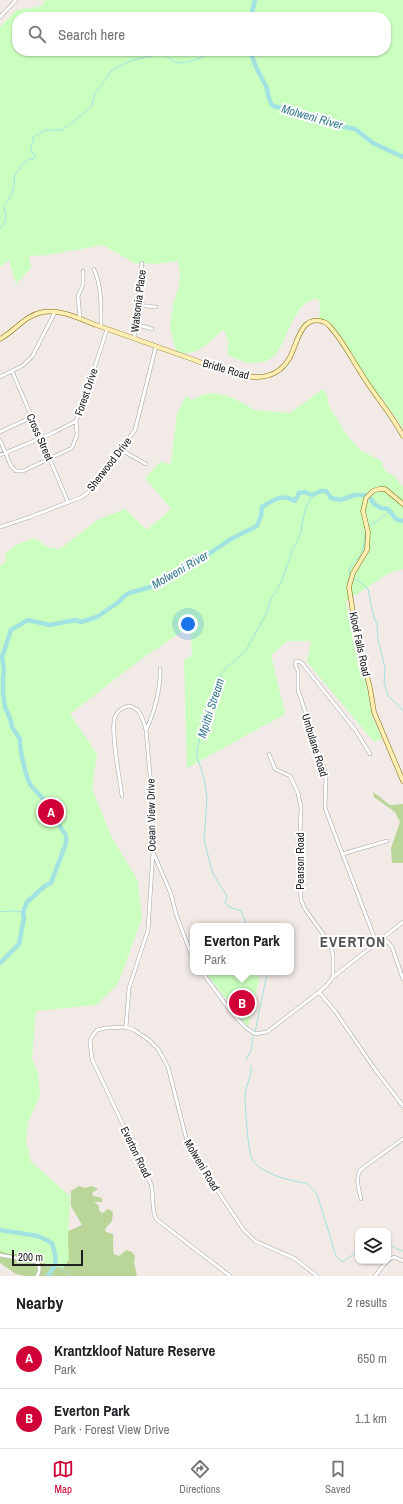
<!DOCTYPE html>
<meta charset="utf-8">
<style>
body{margin:0;font-family:"Archivo Narrow",sans-serif;background:#f2f2f2;color:#202124}
.controls{position:absolute;right:12px;bottom:12px;display:grid;overflow:hidden;border-radius:8px;box-shadow:0 1px 3px #0004}
.controls button{width:36px;height:36px;display:grid;place-items:center;padding:0;border:0;border-bottom:1px solid #e0e0e0;background:#fff;color:#202124;font:20px sans-serif}
.scale{position:absolute;left:12px;bottom:10px;width:71px;box-sizing:border-box;padding-left:4px;border:2px solid #202020;border-top:0;font-size:11px;line-height:14px;white-space:nowrap;color:#202020;-webkit-text-stroke:3px #fff;paint-order:stroke}
.you{position:absolute;left:188px;top:624px;width:14px;height:14px;margin:-10px;border:3px solid #fff;border-radius:50%;background:#1a73e8;box-shadow:0 0 0 6px #1a73e833}
.badge{display:grid;place-items:center;width:26px;height:26px;border-radius:50%;background:#d00037;color:#fff;font-size:13px;font-weight:700}
.pin{position:absolute;translate:-50% -50%;border:2px solid #fff;box-shadow:0 1px 4px #0006}
.popup{position:absolute;left:190px;top:923px;width:104px;height:52px;box-sizing:border-box;display:grid;place-content:center;border-radius:8px;background:#fff;filter:drop-shadow(0 1px 3px #0005);font-size:13px;white-space:nowrap;color:#757577}
.popup b{font-size:15px;color:#202124}
.popup::after{content:'';position:absolute;left:50%;top:100%;margin-left:-8px;border:8px solid transparent;border-top-color:#fff}
.list{margin:0;padding:0;list-style:none}
h2{display:flex;justify-content:space-between;align-items:center;height:52px;margin:0;padding:0 16px;font-size:17px}
h2 small{font-size:13px;font-weight:400;color:#757577}
.list li{display:grid;grid-template-columns:26px 1fr auto;gap:12px;align-items:center;box-sizing:border-box;height:60px;padding:0 16px;border-top:1px solid #e0e0e0}
.list b{display:block;font-size:15px;white-space:nowrap}
.list p{margin:0;font-size:13px;white-space:nowrap;color:#757577}
.list em{font-size:13px;font-style:normal;color:#757577}
.icon{flex:none;width:22px;height:22px;fill:none;stroke:currentColor;stroke-width:2;stroke-linecap:round;stroke-linejoin:round}
.map{position:relative;flex:none;width:403px;height:1276px;overflow:hidden}
.search{position:absolute;background:#fff;box-shadow:0 1px 3px #0004;left:12px;right:12px;top:12px;height:44px;display:flex;align-items:center;gap:10px;box-sizing:border-box;padding:0 14px;border-radius:16px;color:#757577;font-size:15px}
.sheet{height:172px;background:#fff}
nav{display:flex;justify-content:space-around;align-items:center;box-sizing:border-box;height:56px;border-top:1px solid #e0e0e0;background:#fff;font-size:11px;color:#757577}
nav a{display:grid;justify-items:center;gap:2px}
nav .on{color:#d00037}
.map>svg:first-child{display:block}
.forest{fill:#b9d597}
.park{fill:#cbffbf;fill-rule:evenodd}
.lines{fill:none;stroke-linecap:round;stroke-linejoin:round}
.stream{stroke:#a2e3e1;stroke-width:1}
.river{stroke:#a2e3e1;stroke-width:4.5}
.minor-casing{stroke:#a4a4a4;stroke-width:4}
.secondary-casing{stroke:#7e6b00;stroke-width:5}
.minor{stroke:#fff;stroke-width:3}
.secondary{stroke:#ffefb6;stroke-width:4}
.labels{text-anchor:middle;dominant-baseline:central;stroke-width:4;stroke-linejoin:round;paint-order:stroke}
.street-label{font-size:11px;fill:#202020;stroke:#fff}
.water-label{font-size:12px;font-style:italic;fill:#367b90;stroke:#fff}
.district-label{font-size:15px;font-weight:bold;letter-spacing:1px;fill:#535353;stroke:#fff}
</style>
<div class="map">
<svg width="403" height="1276" viewBox="0 0 403 1276">
<rect width="100%" height="100%" fill="#f1eae6"/>
<path class="forest" d="M373,792L390,805L403,804V863H392L391,848L400,822L395,812L374,797Z
M79,1186L85,1188L92,1186L98,1189L92,1193L93,1196L102,1198V1202H94L99,1206V1211L103,1213L108,1209L113,1212L112,1221L105,1229L106,1232L113,1234C114,1241 112,1247 114,1254L119,1256L126,1250L132,1252L135,1256L134,1262L137,1276H25L16,1274L0,1263V1228L64,1233L82,1225L71,1206V1191Z"/>
<path class="park" d="M45,0H403V429C394,412 381,399 370,384C355,363 345,338 326,320L319,319L320,303L318,299C295,297 287,344 273,357C269,361 261,362 256,363C246,364 236,359 227,354C229,344 229,338 223,330C209,342 196,359 176,351L170,327L173,305L179,286L180,273L178,261L155,264L142,263L136,264L103,245L47,255L29,256L31,268L16,284L9,260L0,267V27L17,10L42,6ZM17,17H386V51H17Z
M323,389L327,395L329,406L348,437L361,451L382,461L383,467L386,472L393,475L403,487V569L391,572L346,601L359,668L366,681L372,716L382,738L374,742L307,662L311,641H287L271,655L285,714L187,768L184,660L192,655L190,626L140,660L70,714L97,754L92,789L111,836L137,879L142,918L118,984L96,1005L36,1011L32,1058L38,1073L40,1096L28,1122L26,1141L31,1162L70,1196L68,1241L69,1259L63,1268L55,1267L41,1262L34,1256L24,1254H10L0,1251V566L6,561L5,554C14,545 24,540 37,539L46,547L60,549L99,519L125,509L147,530L171,509L145,478L160,462L171,464L177,414L186,396L192,400L202,395L214,393L227,396L241,402L254,410L290,413Z
M205,972H257L259,979L248,1027Z"/>
<g class="lines">
<path class="stream" d="M250,17L251,16
M0,229L6,220L4,206C10,199 16,187 14,177L21,166L29,159H34L35,155L31,151L33,137L46,130H62L74,121L91,107L95,94L111,71L130,61L163,53C167,56 172,61 176,62C185,65 206,57 212,51
M368,527L388,513
M350,576C347,566 354,564 359,557C365,550 364,537 366,529
M353,578L361,583L368,589L373,614L377,625L378,639L385,668L384,682L388,696L400,707L403,711
M0,912L10,911L23,912
M247,926L241,911L229,907L225,903L227,896L213,874L204,840L207,798L204,778L197,757V750L201,733L221,674L226,668L245,652L266,614L271,599L281,583L292,551L300,535L305,510L312,495
M255,1032L267,974L265,972
M246,1060L251,1051L253,1037
M251,1066C252,1075 246,1085 245,1095C245,1106 248,1151 252,1159C259,1173 292,1182 307,1183L317,1194L336,1256L342,1262L354,1254H358
M388,1245L389,1244L397,1249L403,1251
M56,1262L59,1267L70,1276"/>
<path class="river" d="M251,17L255,0
M251,51C253,65 260,74 266,86C269,93 267,99 273,106L305,113L335,125L355,129L373,143L403,157
M0,963L19,944L24,918L23,912L27,902L45,886L51,883L66,843V835C57,825 56,815 49,805C43,798 36,792 30,784C26,777 19,748 20,739L12,727L11,721L5,707L3,694V678L4,670L2,657L11,630L28,620L50,625L75,620L81,622L97,617L120,601L123,597L129,593L154,586L159,581L172,577L175,572L198,557L210,553L231,539L257,526L261,516L262,507C273,500 282,493 295,501L299,493L305,492L312,495L321,491H326L331,498L340,500L355,495H365L371,499L374,504L381,508L388,509L396,519L403,521
M0,1230L38,1236L52,1243C57,1259 58,1262 48,1276"/>
<g class="minor-casing">
<path id="minor" d="M0,17L16,0
M94,269C102,288 101,306 101,326
M137,305L156,307
M80,319L78,296L83,285V271
M135,324L152,329
M134,338L142,263
M12,371L68,502
M0,377L22,366L32,357L55,312
M0,432L32,417
M0,440L11,466L16,471H23L72,448L77,435L76,421
M121,450L146,464
M0,455L53,433L76,421L82,407L107,329
M0,527L30,517L82,497L91,490L135,430L156,346
M146,730C154,714 161,687 160,669
M269,754L275,769L290,776L298,793L301,808L299,858L301,900L305,909L330,944L333,955V977L326,986L319,992L335,1011L374,1068L403,1106
M370,754L356,731L301,662L296,661L295,664L298,671V690L326,774L325,808L376,942
M122,796C120,780 110,730 115,717C117,711 123,707 129,706C141,708 143,720 146,730L153,808V852L148,930L129,988L126,1027
M153,852L171,894L176,914L193,959
M342,854L387,841
M383,937L392,947L403,979
M202,972L232,1013L245,1027L255,1034L267,1032L319,992
M333,977L403,922
M361,1199C359,1189 355,1179 360,1170L403,1139
M0,1255L37,1262C40,1265 40,1272 37,1276
M388,1260L394,1257L403,1261
M230,1276L156,1219C151,1208 154,1195 151,1184L92,1059L90,1042L91,1038L97,1030L105,1028L126,1027L134,1030L149,1040L158,1049L168,1067L187,1141L195,1157L243,1229L255,1241L294,1258L317,1276
M375,1276L387,1261"/>
</g>
<g class="secondary-casing">
<path id="secondary" d="M0,339C15,331 25,315 43,312C61,309 80,319 96,325C128,336 160,348 192,359C211,366 233,376 253,377C268,378 281,372 289,359C297,346 300,313 324,322C327,323 329,325 331,328C343,341 351,358 361,373C374,395 391,413 403,436
M403,504L385,489H379L373,491L366,498L363,511L368,532L367,550L353,573L349,587L356,632L370,688L374,712L403,781"/>
</g>
<use href="#minor" class="minor"/>
<use href="#secondary" class="secondary"/>
</g>
<g class="labels">
<g class="street-label">
<text transform="translate(138 301) rotate(-83)">Watsonia Place</text>
<text transform="translate(226 369) rotate(16)">Bridle Road</text>
<text transform="translate(86 392) rotate(-71)">Forest Drive</text>
<text transform="translate(40 437) rotate(66)">Cross Street</text>
<text transform="translate(109 464) rotate(-52)">Sherwood Drive</text>
<text transform="translate(360 644) rotate(78)">Kloof Falls Road</text>
<text transform="translate(315 745) rotate(73)">Umbulane Road</text>
<text transform="translate(151 815) rotate(-91)">Ocean View Drive</text>
<text transform="translate(300 861) rotate(-90)">Pearson Road</text>
<text transform="translate(136 1152) rotate(64)">Everton Road</text>
<text transform="translate(202 1165) rotate(59)">Molweni Road</text>
</g>
<g class="water-label">
<text transform="translate(312 117) rotate(16)">Molweni River</text>
<text transform="translate(180 570) rotate(-30)">Molweni River</text>
<text transform="translate(211 708) rotate(-72)">Mpithi Stream</text>
</g>
<g class="district-label">
<text x="353" y="941">EVERTON</text>
</g>
</g>
</svg>
<div class="controls">
<button><svg class="icon" aria-label="layers" viewBox="0 0 24 24"><path d="M12 4l9 5-9 5-9-5zM3 14l9 5 9-5"/></svg></button>
</div>
<div class="scale">200 m</div>
<div class="you"></div>
<div class="pin badge" style="left:51px;top:812px">A</div>
<div class="pin badge" style="left:242px;top:1003px">B</div>
<div class="popup"><b>Everton Park</b>Park</div>
<div class="search"><svg class="icon" aria-label="search" viewBox="0 0 24 24"><circle cx="10" cy="10" r="6"/><path d="M15 15l6 6"/></svg>Search here</div>
</div>
<section class="sheet">
<h2>Nearby<small>2 results</small></h2>
<ul class="list">
<li><span class="badge">A</span><div><b>Krantzkloof Nature Reserve</b><p>Park</p></div><em>650 m</em></li>
<li><span class="badge">B</span><div><b>Everton Park</b><p>Park · Forest View Drive</p></div><em>1.1 km</em></li>
</ul>
</section>
<nav>
<a class="on"><svg class="icon" aria-label="map" viewBox="0 0 24 24"><path d="M3 6l6-2 6 2 6-2v14l-6 2-6-2-6 2zM9 4v14M15 6v14"/></svg>Map</a>
<a><svg class="icon" aria-label="directions" viewBox="0 0 24 24"><path d="M12 3l9 9-9 9-9-9zM9 14v-3h6M13 9l2 2-2 2"/></svg>Directions</a>
<a><svg class="icon" aria-label="saved" viewBox="0 0 24 24"><path d="M7 4h10v16l-5-4-5 4z"/></svg>Saved</a>
</nav>
